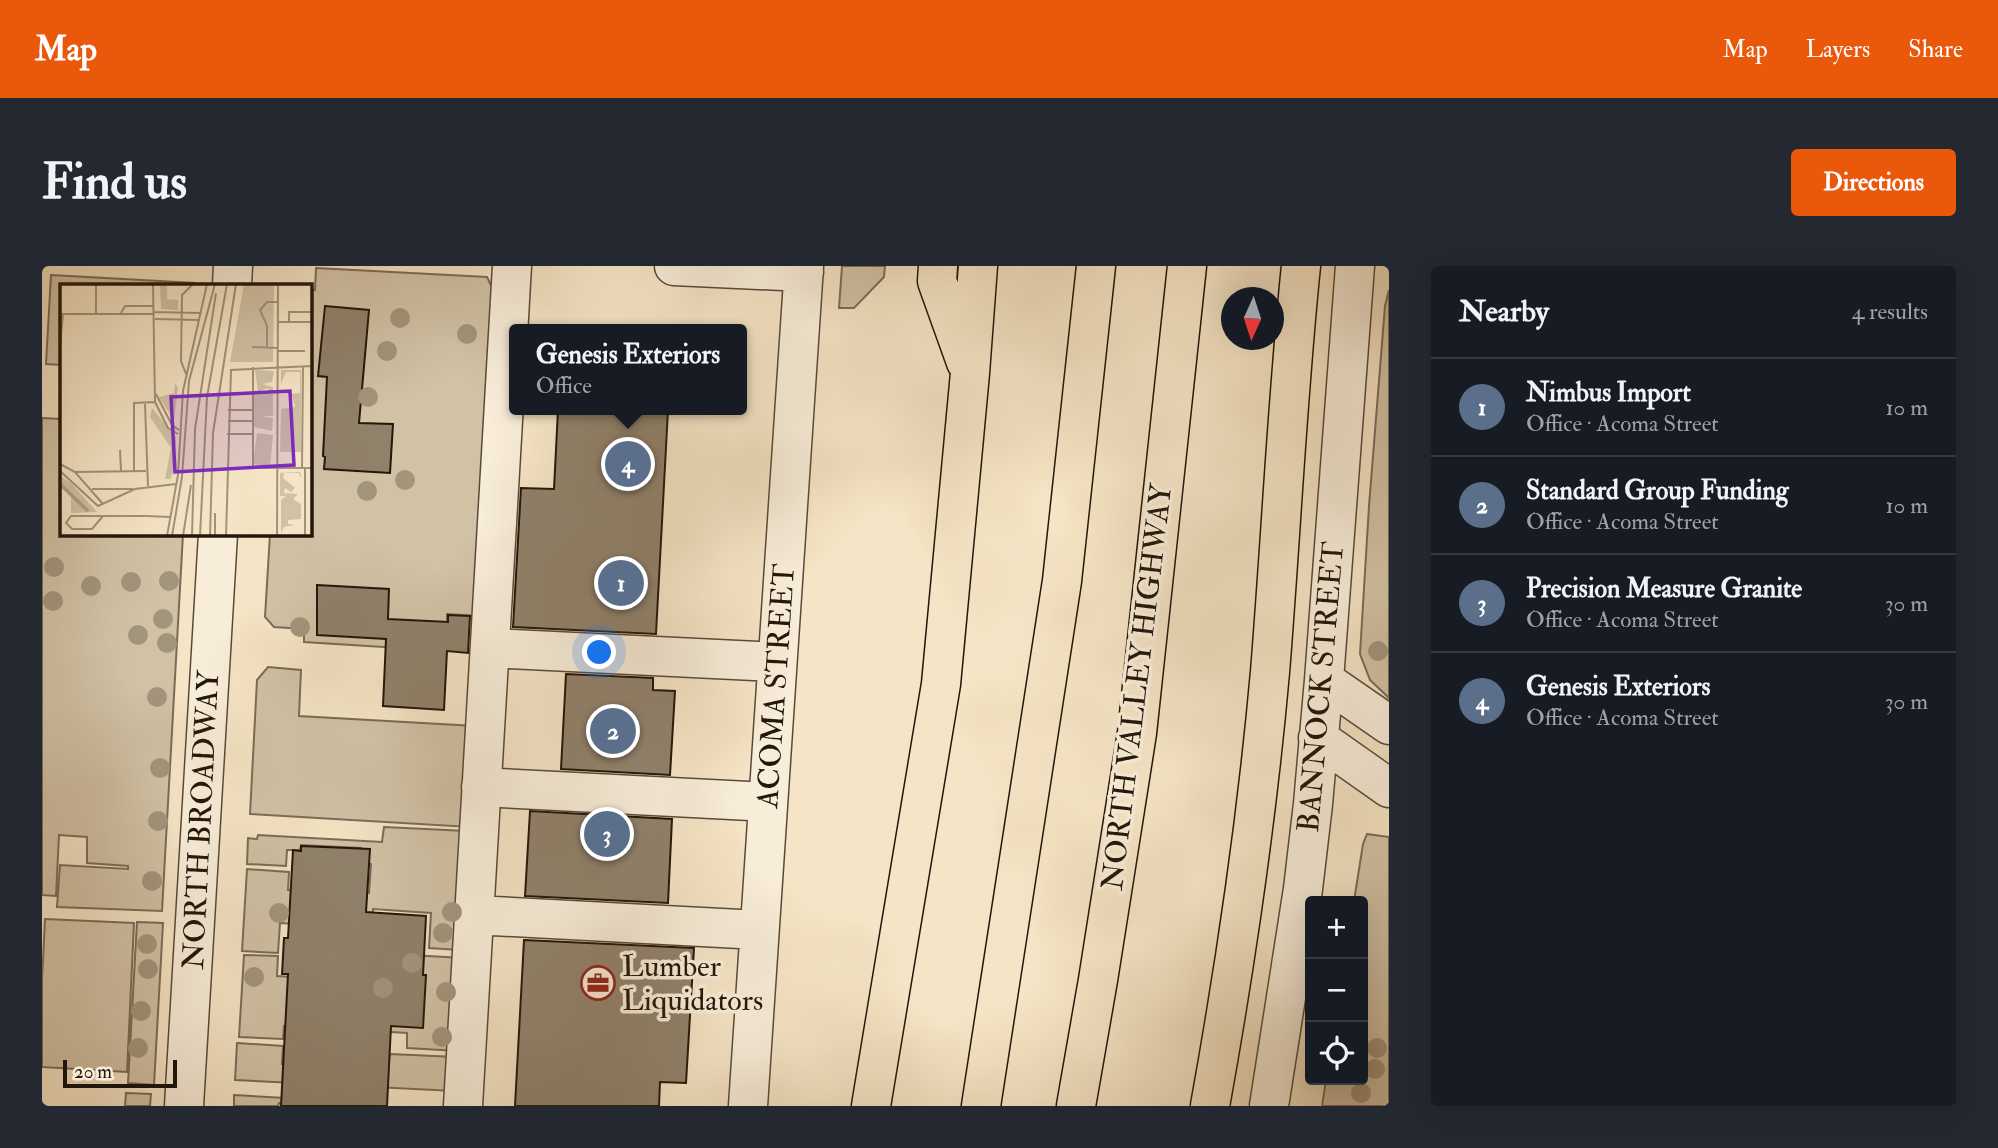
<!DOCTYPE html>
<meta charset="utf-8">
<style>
body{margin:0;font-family:"IM FELL Double Pica",serif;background:#242831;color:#f1f3f6}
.controls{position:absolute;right:21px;bottom:21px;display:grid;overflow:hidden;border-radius:7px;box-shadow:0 7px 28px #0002}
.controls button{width:63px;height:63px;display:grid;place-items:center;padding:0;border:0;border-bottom:2px solid #363941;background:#171b24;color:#f1f3f6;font:35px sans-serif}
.compass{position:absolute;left:1179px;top:21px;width:63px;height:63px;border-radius:50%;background:#171b24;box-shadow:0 7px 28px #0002;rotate:183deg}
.scale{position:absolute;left:21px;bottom:18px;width:114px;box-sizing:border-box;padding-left:7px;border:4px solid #23160a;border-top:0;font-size:19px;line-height:24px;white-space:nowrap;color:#23160a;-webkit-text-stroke:5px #f8edd9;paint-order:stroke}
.you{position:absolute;left:558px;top:387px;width:24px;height:24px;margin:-18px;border:5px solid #fff;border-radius:50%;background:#1a73e8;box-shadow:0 0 0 10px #1a73e833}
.badge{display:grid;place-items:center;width:46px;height:46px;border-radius:50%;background:#ea580c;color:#fff;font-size:23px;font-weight:700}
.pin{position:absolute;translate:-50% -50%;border:4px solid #fff;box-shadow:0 2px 7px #0006}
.popup{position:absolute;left:467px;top:58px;width:238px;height:91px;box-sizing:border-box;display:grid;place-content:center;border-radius:7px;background:#171b24;filter:drop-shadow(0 2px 5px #0005);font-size:23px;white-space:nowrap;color:#9ea1a6}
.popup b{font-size:26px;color:#f1f3f6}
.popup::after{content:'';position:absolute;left:50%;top:100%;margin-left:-14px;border:14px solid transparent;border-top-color:#171b24}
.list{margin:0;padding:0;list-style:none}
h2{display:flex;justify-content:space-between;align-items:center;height:91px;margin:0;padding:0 28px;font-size:30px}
h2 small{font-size:23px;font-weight:400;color:#9ea1a6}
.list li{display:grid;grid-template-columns:46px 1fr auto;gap:21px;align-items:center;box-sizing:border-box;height:98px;padding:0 28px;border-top:2px solid #363941}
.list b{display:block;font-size:26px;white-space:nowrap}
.list p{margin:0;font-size:23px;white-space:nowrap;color:#9ea1a6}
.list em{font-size:23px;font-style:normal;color:#9ea1a6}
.icon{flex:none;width:38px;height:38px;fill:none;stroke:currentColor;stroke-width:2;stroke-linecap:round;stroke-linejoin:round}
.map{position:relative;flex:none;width:1347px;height:840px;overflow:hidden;border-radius:7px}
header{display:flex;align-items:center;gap:42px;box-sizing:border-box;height:98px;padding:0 35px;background:#ea580c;color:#fff}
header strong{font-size:33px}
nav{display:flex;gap:38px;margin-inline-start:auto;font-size:24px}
.intro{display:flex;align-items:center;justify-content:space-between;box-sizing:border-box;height:168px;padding:0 42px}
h1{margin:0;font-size:49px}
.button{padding:18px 32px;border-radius:7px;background:#ea580c;color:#fff;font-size:24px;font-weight:700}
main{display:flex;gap:42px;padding:0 42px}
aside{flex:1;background:#171b24;border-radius:7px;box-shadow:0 7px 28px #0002}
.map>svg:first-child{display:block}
.green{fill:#d1c1a5;stroke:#7a6c58;stroke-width:2}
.building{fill:#90816b;stroke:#23160a;stroke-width:2}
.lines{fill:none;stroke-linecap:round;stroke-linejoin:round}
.minor-casing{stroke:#584a39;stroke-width:41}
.highway-casing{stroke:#23160a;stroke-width:41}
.minor{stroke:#f8edd9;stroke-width:38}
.highway{stroke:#f5e4c5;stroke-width:38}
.tree{fill:#a3947c}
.labels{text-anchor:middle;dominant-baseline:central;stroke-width:7;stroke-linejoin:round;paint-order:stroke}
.street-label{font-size:30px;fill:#23160a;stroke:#f8edd9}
.poi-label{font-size:30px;fill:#23160a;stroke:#f8edd9;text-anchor:start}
.inset-river{fill:none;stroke:#ae9e85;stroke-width:3.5}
.inset-road{fill:none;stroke:#a1927a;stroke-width:2}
.view{fill:#7b2cbf;fill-opacity:0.15;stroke:#7b2cbf;stroke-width:3.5}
.inset-edge{fill:none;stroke:#23160a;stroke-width:3.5}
</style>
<header>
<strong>Map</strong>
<nav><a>Map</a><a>Layers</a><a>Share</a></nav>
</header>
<div class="intro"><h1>Find us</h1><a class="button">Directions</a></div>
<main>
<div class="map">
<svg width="1347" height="840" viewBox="0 0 1347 840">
<rect width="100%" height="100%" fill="#f5e4c5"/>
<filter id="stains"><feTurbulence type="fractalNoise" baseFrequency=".00286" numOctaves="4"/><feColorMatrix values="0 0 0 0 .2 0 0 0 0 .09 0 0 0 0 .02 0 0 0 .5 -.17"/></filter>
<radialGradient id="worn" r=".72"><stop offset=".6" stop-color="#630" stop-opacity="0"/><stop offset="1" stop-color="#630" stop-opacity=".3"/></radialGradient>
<path class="green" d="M800,0H843L842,11L812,42H797Z
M274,2L445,11L459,40L439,350L405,348V356H401L405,377V385L262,376V363L232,361L223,351L228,268H268V24H273Z
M9,9L153,17V19H19V99L4,98Z
M1347,24V432L1328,414L1318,388L1327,240L1343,40Z
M0,152L19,153V268H141L120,645L15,641L18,599L86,603V600L45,597V571L17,569L14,630L0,629Z
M226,401L259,404L257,450L433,460L428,561L208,548L215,414Z
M342,561L424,565L417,684L387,682L389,647L331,643L330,659L306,661L238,657L236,687L200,685L205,603L247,606L246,624L327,627L329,598L319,596V582L259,579L258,584H245L244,600L205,598L206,572L215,573L216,569L340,576Z
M1325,568L1347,571V840H1280L1284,814H1321V635H1312L1321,578Z
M3,653L92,657L85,806L0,801V715Z
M95,656L121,657L112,819L86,817Z
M332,687L421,692L416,785L365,782V767L244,760H242L241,773L197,771L202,689L236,690L235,710L250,711Z
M195,777L241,780L240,798L249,799L347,792L348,788L414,791L412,825L193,814Z
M84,827L109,828L108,840H83Z
M192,829L316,836V840L237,837L236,840H192Z"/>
<path class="building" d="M283,40L327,44L317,157L351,158L348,207L282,203L283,191L281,190L285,111L276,110Z
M516,144H626L614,368L471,361L479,222L512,223Z
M275,319L347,323L346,353L406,356V349L428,350L426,387L405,385L402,444L341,440L344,373L275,369Z
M524,408L611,412V424L633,425L628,509L519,503Z
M488,545L630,553L626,637L483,630Z
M259,580L328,583L324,646L384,650L381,709H384L381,762L349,760L345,840H239L246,708H240L242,672H246L251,584L259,585Z
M482,674L652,682L644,817L618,816L617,840H473Z"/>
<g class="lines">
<g class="minor-casing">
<path id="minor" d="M632,0L762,6
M190,19L191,0
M448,382L735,396
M1282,414L1347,459
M1276,472L1347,522
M439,521L726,536
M432,649L717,664
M142,840L176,268
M421,840L470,0
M706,840L762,0
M1227,840L1261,623L1271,538L1282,414L1313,0"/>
</g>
<g class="highway-casing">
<path id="highway" d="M896,0L895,15L924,96
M829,840L899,418L928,107L936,0
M939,840L1020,315L1054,0
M1034,840L1056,714L1095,467L1145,0
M1168,840C1194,696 1215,552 1228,406C1239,271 1245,135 1259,0"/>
</g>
<use href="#minor" class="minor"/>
<use href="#highway" class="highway"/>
</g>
<g class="tree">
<circle cx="358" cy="52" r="10"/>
<circle cx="425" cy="68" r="10"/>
<circle cx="345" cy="85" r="10"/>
<circle cx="326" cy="131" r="10"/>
<circle cx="363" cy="214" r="10"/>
<circle cx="325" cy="225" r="10"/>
<circle cx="12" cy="301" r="10"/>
<circle cx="127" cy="315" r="10"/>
<circle cx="89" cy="316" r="10"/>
<circle cx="49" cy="320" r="10"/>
<circle cx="11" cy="335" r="10"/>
<circle cx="121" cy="353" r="10"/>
<circle cx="258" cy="361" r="10"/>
<circle cx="96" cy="369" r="10"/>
<circle cx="125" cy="377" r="10"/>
<circle cx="1336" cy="385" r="10"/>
<circle cx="115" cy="431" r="10"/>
<circle cx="118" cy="502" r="10"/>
<circle cx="116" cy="555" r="10"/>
<circle cx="110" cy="615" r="10"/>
<circle cx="410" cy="646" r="10"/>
<circle cx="237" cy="647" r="10"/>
<circle cx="401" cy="667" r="10"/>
<circle cx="105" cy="678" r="10"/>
<circle cx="370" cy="697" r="10"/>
<circle cx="106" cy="703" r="10"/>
<circle cx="212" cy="711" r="10"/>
<circle cx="341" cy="722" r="10"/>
<circle cx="404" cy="726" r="10"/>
<circle cx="99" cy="745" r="10"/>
<circle cx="400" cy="771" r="10"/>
<circle cx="96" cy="782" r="10"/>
<circle cx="1335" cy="782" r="10"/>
<circle cx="1333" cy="803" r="10"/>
<circle cx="1319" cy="827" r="10"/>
</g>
<defs>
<g id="office-ring" transform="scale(1.75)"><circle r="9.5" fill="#f8edd9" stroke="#8f2418" stroke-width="1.5"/><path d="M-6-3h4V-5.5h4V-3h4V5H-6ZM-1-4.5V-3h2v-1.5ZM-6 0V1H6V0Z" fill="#8f2418"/></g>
</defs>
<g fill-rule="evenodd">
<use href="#office-ring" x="556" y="717"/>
</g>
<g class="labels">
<g class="street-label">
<text transform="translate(734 420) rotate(-86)">ACOMA STREET</text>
<text transform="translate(1095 421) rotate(-83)">NORTH VALLEY HIGHWAY</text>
<text transform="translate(1279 421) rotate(-85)">BANNOCK STREET</text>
<text transform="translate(159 554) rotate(-87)">NORTH BROADWAY</text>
</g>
<g class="poi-label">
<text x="580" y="700">Lumber<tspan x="580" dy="34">Liquidators</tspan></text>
</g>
</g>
<g transform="translate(18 18)">
<rect width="252" height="252" fill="#f5e4c5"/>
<path d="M100,0H107V15L118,16V26L101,25ZM184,0H214L213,78H170ZM195,86L214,87L212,98L202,100L213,103V109H202L209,108L208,104L198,108ZM221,86H241V168H220L221,125L235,123L232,110L240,109V88H226L221,100ZM115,100L118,103L114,137L99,113L114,109ZM194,110H213V132H201L213,134L212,147L194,143ZM92,124L116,153L115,184L110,195H105L111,164L90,133ZM197,149L213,151L210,183L193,180ZM239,188L241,189V194L239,189H224L223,194L235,204L231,208L225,204L224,209L238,210L233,215L241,220V235L228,236V240L235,241L224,243L221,249V216L226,212H220V189ZM0,192L11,199L37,228L11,229V210L1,204Z" fill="#d1c1a5"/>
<path class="inset-river" d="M0,200L28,227"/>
<path class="inset-road" d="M93,0L95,118L108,144L118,150M93,28L140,29M61,29L65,22H93M0,30H93M36,30V0M95,35L138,36M218,38H252M229,38V28H252M0,62L3,30M192,63L218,64M207,63V42L200,26L207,18H218M218,67H245M126,90L121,77L122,11L133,0M96,110L112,141L119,146M85,120L88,202M168,126H193M168,137H193M167,150H193M60,166L61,187M0,180L15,188L43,220M167,184H252M193,184V83M242,184L243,83M245,184V252M0,187L38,222L75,205L116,200M74,187V119L95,118M15,188L86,187M32,205H73M155,229V252M43,232L32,245H12L6,239L11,232H87L110,233M107,252L118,191L123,107L147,0M112,252L122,193L129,97L155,0M123,252L131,201M132,252L135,145L156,9M140,252L147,113L167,0M150,252L153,149L176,0M166,252L171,86L252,82M217,252L218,0"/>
<path class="view" d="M230,107L234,181L115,188L111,113Z"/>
<rect width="252" height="252" class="inset-edge"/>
</g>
<rect width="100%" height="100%" filter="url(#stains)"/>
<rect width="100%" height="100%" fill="url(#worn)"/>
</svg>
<div class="controls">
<button>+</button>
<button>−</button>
<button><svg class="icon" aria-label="locate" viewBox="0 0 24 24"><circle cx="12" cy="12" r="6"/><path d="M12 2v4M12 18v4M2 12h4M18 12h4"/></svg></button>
</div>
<svg class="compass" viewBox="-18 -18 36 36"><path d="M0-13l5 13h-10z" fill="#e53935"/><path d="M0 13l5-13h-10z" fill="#9ea1a6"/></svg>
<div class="scale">20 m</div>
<div class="you"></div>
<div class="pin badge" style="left:579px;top:317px;background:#5c6f8a">1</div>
<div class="pin badge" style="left:571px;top:465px;background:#5c6f8a">2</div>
<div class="pin badge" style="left:565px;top:568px;background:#5c6f8a">3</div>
<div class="pin badge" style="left:586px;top:198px;background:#5c6f8a">4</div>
<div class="popup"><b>Genesis Exteriors</b>Office</div>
</div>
<aside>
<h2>Nearby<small>4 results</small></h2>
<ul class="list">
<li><span class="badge" style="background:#5c6f8a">1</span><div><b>Nimbus Import</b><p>Office · Acoma Street</p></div><em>10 m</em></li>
<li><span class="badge" style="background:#5c6f8a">2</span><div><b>Standard Group Funding</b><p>Office · Acoma Street</p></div><em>10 m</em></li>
<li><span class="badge" style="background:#5c6f8a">3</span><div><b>Precision Measure Granite</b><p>Office · Acoma Street</p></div><em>30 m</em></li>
<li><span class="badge" style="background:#5c6f8a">4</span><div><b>Genesis Exteriors</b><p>Office · Acoma Street</p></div><em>30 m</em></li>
</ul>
</aside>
</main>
